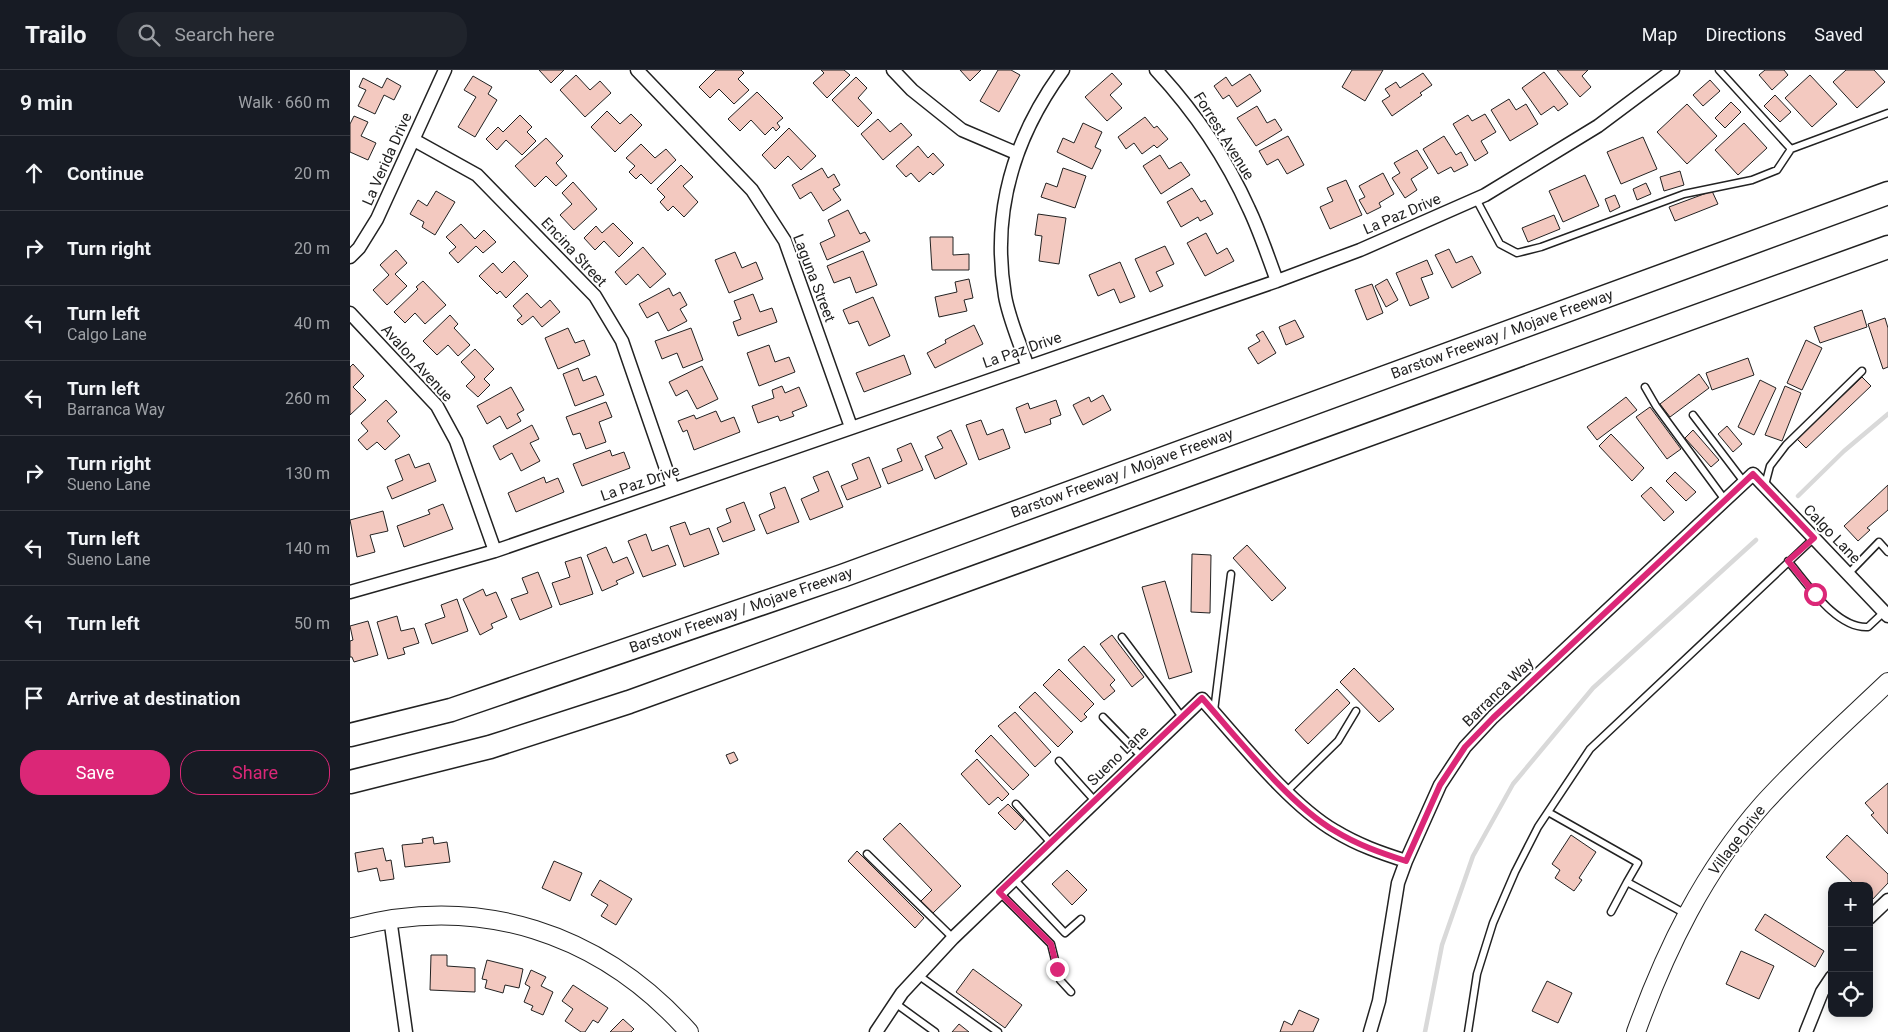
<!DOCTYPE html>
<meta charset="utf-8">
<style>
body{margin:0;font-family:Roboto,sans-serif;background:#20242c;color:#f1f3f6}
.controls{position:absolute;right:15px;bottom:15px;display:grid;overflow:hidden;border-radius:10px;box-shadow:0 2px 12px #0003}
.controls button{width:45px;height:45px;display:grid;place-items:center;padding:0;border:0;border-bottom:1px solid #363941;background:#171b24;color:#f1f3f6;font:25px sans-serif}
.stop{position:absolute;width:15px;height:15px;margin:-11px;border:4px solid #db2777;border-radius:50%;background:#fff}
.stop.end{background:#db2777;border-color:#fff;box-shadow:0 1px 5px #0008}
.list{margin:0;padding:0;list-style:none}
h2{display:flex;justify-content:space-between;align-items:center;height:65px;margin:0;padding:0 20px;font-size:21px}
h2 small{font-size:16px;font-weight:400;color:#9ea1a6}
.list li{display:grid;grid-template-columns:32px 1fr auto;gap:15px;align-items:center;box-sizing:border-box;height:75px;padding:0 20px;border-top:1px solid #363941}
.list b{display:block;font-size:19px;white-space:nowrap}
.list p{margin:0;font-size:16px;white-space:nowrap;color:#9ea1a6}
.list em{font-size:16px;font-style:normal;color:#9ea1a6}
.actions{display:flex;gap:10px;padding:15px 20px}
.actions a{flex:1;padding:11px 0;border:1px solid #db2777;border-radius:20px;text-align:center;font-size:18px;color:#db2777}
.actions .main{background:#db2777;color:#fff}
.icon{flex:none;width:28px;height:28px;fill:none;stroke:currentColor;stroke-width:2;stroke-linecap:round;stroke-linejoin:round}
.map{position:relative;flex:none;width:1538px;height:962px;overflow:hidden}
header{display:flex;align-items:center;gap:30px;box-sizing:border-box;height:70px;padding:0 25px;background:#171b24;border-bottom:1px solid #363941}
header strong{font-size:24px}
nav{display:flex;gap:28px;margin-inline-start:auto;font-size:18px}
.search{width:350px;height:45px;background:#20242c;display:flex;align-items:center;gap:12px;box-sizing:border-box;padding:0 18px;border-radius:20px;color:#9ea1a6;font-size:19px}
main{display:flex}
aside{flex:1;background:#171b24}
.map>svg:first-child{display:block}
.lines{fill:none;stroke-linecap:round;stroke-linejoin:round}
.stream{stroke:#d9d9d9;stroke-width:4.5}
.building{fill:#f3c9c0;stroke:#222}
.lane-casing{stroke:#222;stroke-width:9}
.street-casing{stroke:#222;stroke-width:15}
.secondary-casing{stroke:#222;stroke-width:20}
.highway-casing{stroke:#222;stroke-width:25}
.lane{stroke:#fff;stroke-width:6}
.street{stroke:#fff;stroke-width:12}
.secondary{stroke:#fff;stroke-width:18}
.highway{stroke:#fff;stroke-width:22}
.route{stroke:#db2777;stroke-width:6}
.labels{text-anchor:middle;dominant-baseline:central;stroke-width:4;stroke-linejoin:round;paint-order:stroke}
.street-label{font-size:15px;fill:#222;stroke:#fff}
</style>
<header>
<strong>Trailo</strong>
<div class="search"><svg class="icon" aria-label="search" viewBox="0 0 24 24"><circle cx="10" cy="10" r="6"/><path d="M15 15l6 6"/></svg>Search here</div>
<nav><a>Map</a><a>Directions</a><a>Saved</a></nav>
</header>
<main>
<aside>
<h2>9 min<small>Walk · 660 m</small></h2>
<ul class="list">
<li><svg class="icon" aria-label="ahead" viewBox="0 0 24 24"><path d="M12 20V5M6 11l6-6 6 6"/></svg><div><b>Continue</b></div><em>20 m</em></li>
<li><svg class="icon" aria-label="right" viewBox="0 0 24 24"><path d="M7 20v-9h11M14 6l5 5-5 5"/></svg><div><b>Turn right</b></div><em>20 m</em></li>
<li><svg class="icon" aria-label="left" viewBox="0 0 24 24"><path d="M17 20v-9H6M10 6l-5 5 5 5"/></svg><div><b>Turn left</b><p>Calgo Lane</p></div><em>40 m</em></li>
<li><svg class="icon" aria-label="left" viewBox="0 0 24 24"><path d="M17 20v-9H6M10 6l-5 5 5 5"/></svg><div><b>Turn left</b><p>Barranca Way</p></div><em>260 m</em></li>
<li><svg class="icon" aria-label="right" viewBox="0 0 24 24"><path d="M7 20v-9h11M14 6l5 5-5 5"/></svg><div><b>Turn right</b><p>Sueno Lane</p></div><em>130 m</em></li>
<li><svg class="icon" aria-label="left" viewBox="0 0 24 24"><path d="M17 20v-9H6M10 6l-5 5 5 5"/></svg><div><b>Turn left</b><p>Sueno Lane</p></div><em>140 m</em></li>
<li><svg class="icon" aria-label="left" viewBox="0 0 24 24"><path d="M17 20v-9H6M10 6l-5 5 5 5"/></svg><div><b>Turn left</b></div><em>50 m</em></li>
<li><svg class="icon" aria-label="arrive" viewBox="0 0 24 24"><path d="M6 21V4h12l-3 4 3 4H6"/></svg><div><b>Arrive at destination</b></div></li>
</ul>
<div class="actions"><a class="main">Save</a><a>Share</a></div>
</aside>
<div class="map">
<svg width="1538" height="962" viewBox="0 0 1538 962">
<rect width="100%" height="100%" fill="#fff"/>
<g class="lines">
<path class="stream" d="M1448,426L1494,381L1538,344
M1075,962L1092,875L1123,786L1163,714L1243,618L1406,470"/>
</g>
<path class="building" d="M189,0H214L201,13Z
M366,0H391L394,3L388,9L399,20L384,34L369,19L360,28L349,17Z
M471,0H494L500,5L477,28L463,13L474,3Z
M610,0H631L620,11Z
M648,0H661L670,5L649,42L630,31Z
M1002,0H1033L1015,31L992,17Z
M1207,0H1238L1232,6L1241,17L1230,27Z
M1415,0H1434L1438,5L1422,20L1409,5Z
M1496,0H1524L1535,12L1507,38L1483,12Z
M1194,2L1218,34L1208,41L1204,36L1191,45L1172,18Z
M762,3L772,14L760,25L772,38L757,51L735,27Z
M1073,3L1082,15L1070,23L1072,25L1042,46L1032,31L1040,26L1035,19L1046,12L1050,18Z
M900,4L911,21L887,37L879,25L873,29L864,16L876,7L882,16Z
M226,5L240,20L250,11L261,23L235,47L210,20Z
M1460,5L1487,34L1462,57L1435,28Z
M123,6L142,17L138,24L147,30L125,67L108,57L126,27L114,20Z
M506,7L517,18L508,28L522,43L508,57L482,30Z
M13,8L32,18L37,8L51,16L44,30L34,25L25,44L8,36L16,20L9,17Z
M1360,10L1370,21L1353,36L1343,25Z
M407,22L433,48L427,53L430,57L426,61L423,57L415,65L401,50L390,61L378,49Z
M1425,25L1441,42L1430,52L1414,36Z
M1159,29L1166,40L1176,34L1188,54L1160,71L1141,40Z
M1381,32L1391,42L1375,58L1365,48Z
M1337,34L1367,66L1337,94L1307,62Z
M907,36L917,53L925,49L932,60L906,76L887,48Z
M257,41L270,54L281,44L292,55L265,82L241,57Z
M1135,44L1146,62L1131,71L1138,83L1125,91L1103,54L1118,45L1122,51Z
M170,45L182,57L177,62L186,71L172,85L156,70L147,80L136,69L148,57L153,62Z
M4,46L18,52L11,66L26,73L18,90L0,82V54Z
M795,47L804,58L807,56L818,69L807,78L804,75L792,84L784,73L776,79L768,67Z
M528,49L540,62L551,53L562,65L533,90L511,64Z
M733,53L752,62L745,77L751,80L742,99L707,82L713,68L724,73Z
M1394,53L1417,78L1388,105L1365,80Z
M439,58L466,86L451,100L438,86L425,99L412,85Z
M938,66L954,95L937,104L928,89L917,95L909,81Z
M1094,66L1106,85L1111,82L1118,95L1104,102L1101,97L1088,104L1073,79Z
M1293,67L1307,99L1271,114L1257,82Z
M196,68L213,86L206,93L217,106L206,116L196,106L185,117L165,96Z
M291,74L305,88L316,79L326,90L301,114L291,104L286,109L279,102L285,96L276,88Z
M568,76L578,88L583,83L594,95L583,105L580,102L569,112L561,103L556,107L546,96Z
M1067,80L1078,98L1061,109L1067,120L1055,128L1042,108L1050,103L1044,93Z
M810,85L819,99L831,92L840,105L811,124L793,96Z
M331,95L343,107L333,116L348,132L334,147L323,136L318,141L310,132L315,127L307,119Z
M472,98L478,108L484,104L490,115L483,119L491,130L473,141L461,122L450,129L442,115Z
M713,98L736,106L725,138L691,127L696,113L707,117Z
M1330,101L1334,115L1314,121L1310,107Z
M1033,103L1044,124L1029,133L1031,137L1017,144L1009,130L1015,127L1009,116Z
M1235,105L1249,136L1213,152L1199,121Z
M996,110L1012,145L980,159L970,137L983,131L977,118Z
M223,112L247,139L224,160L210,145L222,134L212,123Z
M1296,113L1301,124L1287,130L1283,119Z
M842,118L851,132L855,130L863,144L850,151L848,147L831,157L817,132Z
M86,121L105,132L85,165L72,157L74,152L60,144L68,130L77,136Z
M1362,121L1368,134L1325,151L1319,137Z
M1265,125L1270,137L1260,142L1255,129Z
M498,140L510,164L515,162L520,171L477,190L470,173L485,166L478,150Z
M688,144L716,148L709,194L689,191L692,166L685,165Z
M1204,145L1210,159L1178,172L1172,158Z
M263,153L283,173L269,187L254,171L245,180L234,168L246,156L252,163Z
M111,154L125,169L134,160L146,172L133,183L126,176L108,193L99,183L106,177L96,167Z
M856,163L867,184L877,178L884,191L855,206L837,173Z
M580,167H603V185L619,184V200H582Z
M815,176L824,194L806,202L813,216L800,222L785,189Z
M293,177L316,204L300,218L288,204L276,215L265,202Z
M1099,179L1106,193L1122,186L1131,203L1102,218L1085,185Z
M46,180L57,193L45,204L57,216L37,235L23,220L39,205L30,195Z
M513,181L527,215L506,223L500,207L484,213L477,196Z
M385,182L392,198L406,192L413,209L379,223L365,190Z
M1077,190L1083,204L1071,208L1079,228L1060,236L1046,203Z
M164,191L178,206L156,228L150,221L147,224L129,206L143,193L152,203Z
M770,192L785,227L770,233L764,219L748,226L739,205Z
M619,209L623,228L614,230L617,241L589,247L585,227L607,222L605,212Z
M1037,209L1048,230L1036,237L1025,216Z
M73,211L96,235L75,254L65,243L55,253L44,242L68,219L66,217Z
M1022,214L1033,243L1017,250L1005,220Z
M319,218L323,226L330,222L337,235L330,239L337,251L318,261L308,242L297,248L289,234Z
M177,223L191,238L200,230L210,242L192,257L183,246L172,255L167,250L172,246L163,236Z
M403,224L410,242L422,238L427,252L388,266L383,252L391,249L384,231Z
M523,227L540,266L519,276L508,251L499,254L493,240Z
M1512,240L1517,257L1470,273L1464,257Z
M100,245L108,254L104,258L120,275L108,286L98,275L87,285L73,271Z
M1535,248L1538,258V297L1533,299L1518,254Z
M945,250L954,267L936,275L929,257Z
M624,255L633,274L585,298L577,283L596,273L595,270Z
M218,258L225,273L234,270L240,285L208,299L195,268Z
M341,258L353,290L333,298L327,283L312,289L305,271Z
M913,261L926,283L908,294L898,278L910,271L906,265Z
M1456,270L1472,278L1452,320L1437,313Z
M419,275L425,292L439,287L445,302L409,316L397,283Z
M125,279L144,299L134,309L140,315L128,327L116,316L125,307L111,292Z
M554,285L561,304L514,322L506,303Z
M1398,288L1404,305L1362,320L1356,303Z
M3,294L14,306L3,317L16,330L0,345V297Z
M352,296L368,329L347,339L337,320L326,326L319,312Z
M228,298L233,311L246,306L254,325L225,336L213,304Z
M1349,304L1359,318L1320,347L1310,334Z
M1512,307L1521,316L1456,378L1447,369Z
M1410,310L1426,318L1404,365L1388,357Z
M432,316L435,323L449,317L457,336L442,342L444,346L430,351L428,346L408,353L402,336L424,328L422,320Z
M1435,316L1451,323L1432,371L1415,365Z
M161,317L174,340L167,344L171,351L157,359L150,346L137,354L127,336Z
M753,325L761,340L733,355L723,335L739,327L741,332Z
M1276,327L1287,340L1247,370L1237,357Z
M36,330L47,342L37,351L50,366L35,380L27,372L17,380L8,370L18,361L11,353Z
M706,330L711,345L700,349L701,354L675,363L666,338L678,333L680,339Z
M256,332L262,347L249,352L256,372L236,379L230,363L223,365L216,347Z
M1300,337L1331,379L1317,389L1286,347Z
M366,341L371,352L384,347L390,362L344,380L337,360L333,362L328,351L344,345L346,349Z
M631,350L637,365L653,359L660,378L629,390L616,355Z
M182,355L189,369L180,373L190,391L171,401L162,383L150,390L143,376Z
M1377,356L1392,374L1383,382L1368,364Z
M601,360L617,394L585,409L575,386L593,378L587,367Z
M1343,360L1369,390L1361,397L1335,368Z
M1261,364L1294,398L1282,411L1249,376Z
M561,373L573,400L538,414L532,399L552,391L547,379Z
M260,380L262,386L274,382L280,398L232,416L223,394Z
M59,384L65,398L79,393L86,411L42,429L37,417L53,410L45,390Z
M519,387L531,417L497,430L491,416L508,409L502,394Z
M478,401L493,437L460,450L451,429L469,421L463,407Z
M1325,402L1346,422L1336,431L1316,411Z
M194,407L196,413L208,408L214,422L166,442L158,423Z
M1538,415V440L1517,458L1520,460L1508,471L1494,456Z
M435,417L449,452L417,464L409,445L425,438L420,423Z
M1301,417L1324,442L1314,451L1291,426Z
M394,432L405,460L373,472L367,458L381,452L376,439Z
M93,434L103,459L54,477L47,456L80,444L78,440Z
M33,441L38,461L20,465L25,482L7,487L0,450Z
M335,452L340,465L359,458L369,484L334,497L320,457Z
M296,464L302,481L318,475L326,495L293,507L278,471Z
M897,475L936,518L922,531L883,488Z
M256,477L263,493L277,487L284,503L266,511L268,514L252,521L237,485Z
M842,484L861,485L860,543L841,542Z
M231,487L243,524L210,535L202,513L220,507L215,492Z
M188,502L202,537L170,550L161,529L178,523L172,508Z
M815,511L842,602L819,609L792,517Z
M133,519L136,526L146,522L157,547L141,554L143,558L130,565L113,529Z
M107,529L118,561L82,574L75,554L95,547L91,535Z
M47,546L51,561L64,558L69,573L53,578L55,584L38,589L27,552Z
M18,551L28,585L4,592L2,587H0V571L3,570L0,556Z
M762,565L794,607L782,617L750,574Z
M734,576L765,610L760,615L765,621L754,630L718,590Z
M1004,598L1044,639L1029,652L990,612Z
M709,599L744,634L734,644L737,647L731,652L693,615Z
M987,619L1000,633L958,674L945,660Z
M685,622L723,662L708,677L669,637Z
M665,642L701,682L685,697L648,656Z
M641,665L679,705L663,720L625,681Z
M384,682L388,690L380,694L376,685Z
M627,689L659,724L652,731L648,727L639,735L611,704Z
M1538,713V764L1521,745L1524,743L1515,733Z
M658,734L674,750L665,760L648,743Z
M550,753L611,816L583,843L571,831L582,820L533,769Z
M1221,765L1246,782L1229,808L1232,810L1224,821L1205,808L1210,800L1202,794Z
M1497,765L1538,804V813L1521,831L1519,816H1506L1476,787Z
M83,767L84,774L97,772L100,792L55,797L52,775L73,773L72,769Z
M33,778L36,791L41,790L44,809L30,811L27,798L8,802L5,783Z
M507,781L574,848L565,858L498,791Z
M204,791L232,803L220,831L192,818Z
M717,800L737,820L722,835L702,814Z
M250,810L282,829L266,855L251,846L258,835L241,825Z
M1415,844L1474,881L1465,897L1405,860Z
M1391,881L1424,896L1409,929L1376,914Z
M81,885H97V896L125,898V922L80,920Z
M137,890L173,899L169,918L155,915L153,923L135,918L137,910L132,909Z
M623,899L672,935L655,958L606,922Z
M181,900L196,907L191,916L203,922L193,945L181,940L183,936L174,932L180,917L175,914Z
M1197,911L1222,923L1208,953L1182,941Z
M223,915L258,938L248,953L243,950L235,962H231L215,951L223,939L212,931Z
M949,940L969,949L963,962H930L934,951L942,955Z
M273,949L284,959L281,962H260Z
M609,954L619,962H602Z"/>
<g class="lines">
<g class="lane-casing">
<path id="lane" d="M1369,0L1441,79L1538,43
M1126,129L1150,174L1167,183L1191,177L1334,124L1402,110L1427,100L1441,79
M1295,317L1306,336L1375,430
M1343,345L1394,412
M1415,415L1420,396L1436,375L1512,301
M1438,491C1457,513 1486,559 1518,557L1534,542
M1498,504L1529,472L1538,482
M772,567L832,647
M864,641L881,504
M753,647L791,686
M709,691L745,731
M937,721L988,671L1006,641
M666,734L701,773
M1198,742L1288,793L1277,812L1336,844
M517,784L603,868
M664,809L715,863L731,849
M649,822L701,874L710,910L721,922
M1261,842L1277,812
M568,905L648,962
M545,933L585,962
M1118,962L1127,904L1143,853L1165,802L1188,757L1240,679L1464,468"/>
</g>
<g class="street-casing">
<path id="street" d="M287,0L402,120L435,171L501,357
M543,0L562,20L612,60L666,83
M806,0C844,41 876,88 899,139C910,162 918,187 927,211
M64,70L127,105L245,226L272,271L323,419
M0,187L9,178L27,149L95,0
M0,243L87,336L106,371L145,481
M677,295C670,273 659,249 655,226C641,143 664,67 713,0
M0,522L145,481L927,211L1010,180L1135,125L1248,56L1323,0
M40,848L56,962
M1519,848L1538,830
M526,962L552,923L603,868L852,629C888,669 940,735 985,761C1008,775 1031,783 1056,791
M1020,962L1029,931L1048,813L1056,791L1090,715L1115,677L1143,647L1403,404L1538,546
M1456,962L1472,922L1482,907"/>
</g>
<g class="secondary-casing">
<path id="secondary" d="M0,858C129,823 251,863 339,962
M1286,962C1316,879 1354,801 1413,734C1452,691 1496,652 1538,612"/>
</g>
<g class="highway-casing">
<path id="highway" d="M0,665L101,640L492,506L1538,123
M0,712L140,677L279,632L1538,177"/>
</g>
<use href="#lane" class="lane"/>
<use href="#street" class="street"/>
<use href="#secondary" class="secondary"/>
<use href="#highway" class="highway"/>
</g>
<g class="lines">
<path class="route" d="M707,899L701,874L649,822L852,628C888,669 940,735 985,761C1008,775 1031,783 1056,791L1090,715L1115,677L1143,648L1403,404L1464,468L1438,491L1465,524"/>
</g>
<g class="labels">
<g class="street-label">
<text transform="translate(874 66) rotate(58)">Forrest Avenue</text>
<text transform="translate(37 89) rotate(-66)">La Verida Drive</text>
<text transform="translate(1052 144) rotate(-23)">La Paz Drive</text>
<text transform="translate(224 182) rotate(47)">Encina Street</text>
<text transform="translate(464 208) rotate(69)">Laguna Street</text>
<text transform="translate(1152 264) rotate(-20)">Barstow Freeway / Mojave Freeway</text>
<text transform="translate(672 280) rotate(-19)">La Paz Drive</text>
<text transform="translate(67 293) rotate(48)">Avalon Avenue</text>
<text transform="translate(772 403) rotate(-20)">Barstow Freeway / Mojave Freeway</text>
<text transform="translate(290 413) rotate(-19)">La Paz Drive</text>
<text transform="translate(1482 464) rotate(46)">Calgo Lane</text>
<text transform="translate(391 540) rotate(-19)">Barstow Freeway / Mojave Freeway</text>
<text transform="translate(1148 622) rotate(-44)">Barranca Way</text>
<text transform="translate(768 686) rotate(-44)">Sueno Lane</text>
<text transform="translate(1387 770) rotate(-53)">Village Drive</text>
</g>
</g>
</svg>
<div class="controls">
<button>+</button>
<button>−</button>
<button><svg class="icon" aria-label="locate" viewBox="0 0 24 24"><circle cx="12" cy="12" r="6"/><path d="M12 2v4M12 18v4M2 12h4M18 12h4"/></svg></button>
</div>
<div class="stop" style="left:1465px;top:524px"></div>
<div class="stop end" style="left:707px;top:899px"></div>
</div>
</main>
